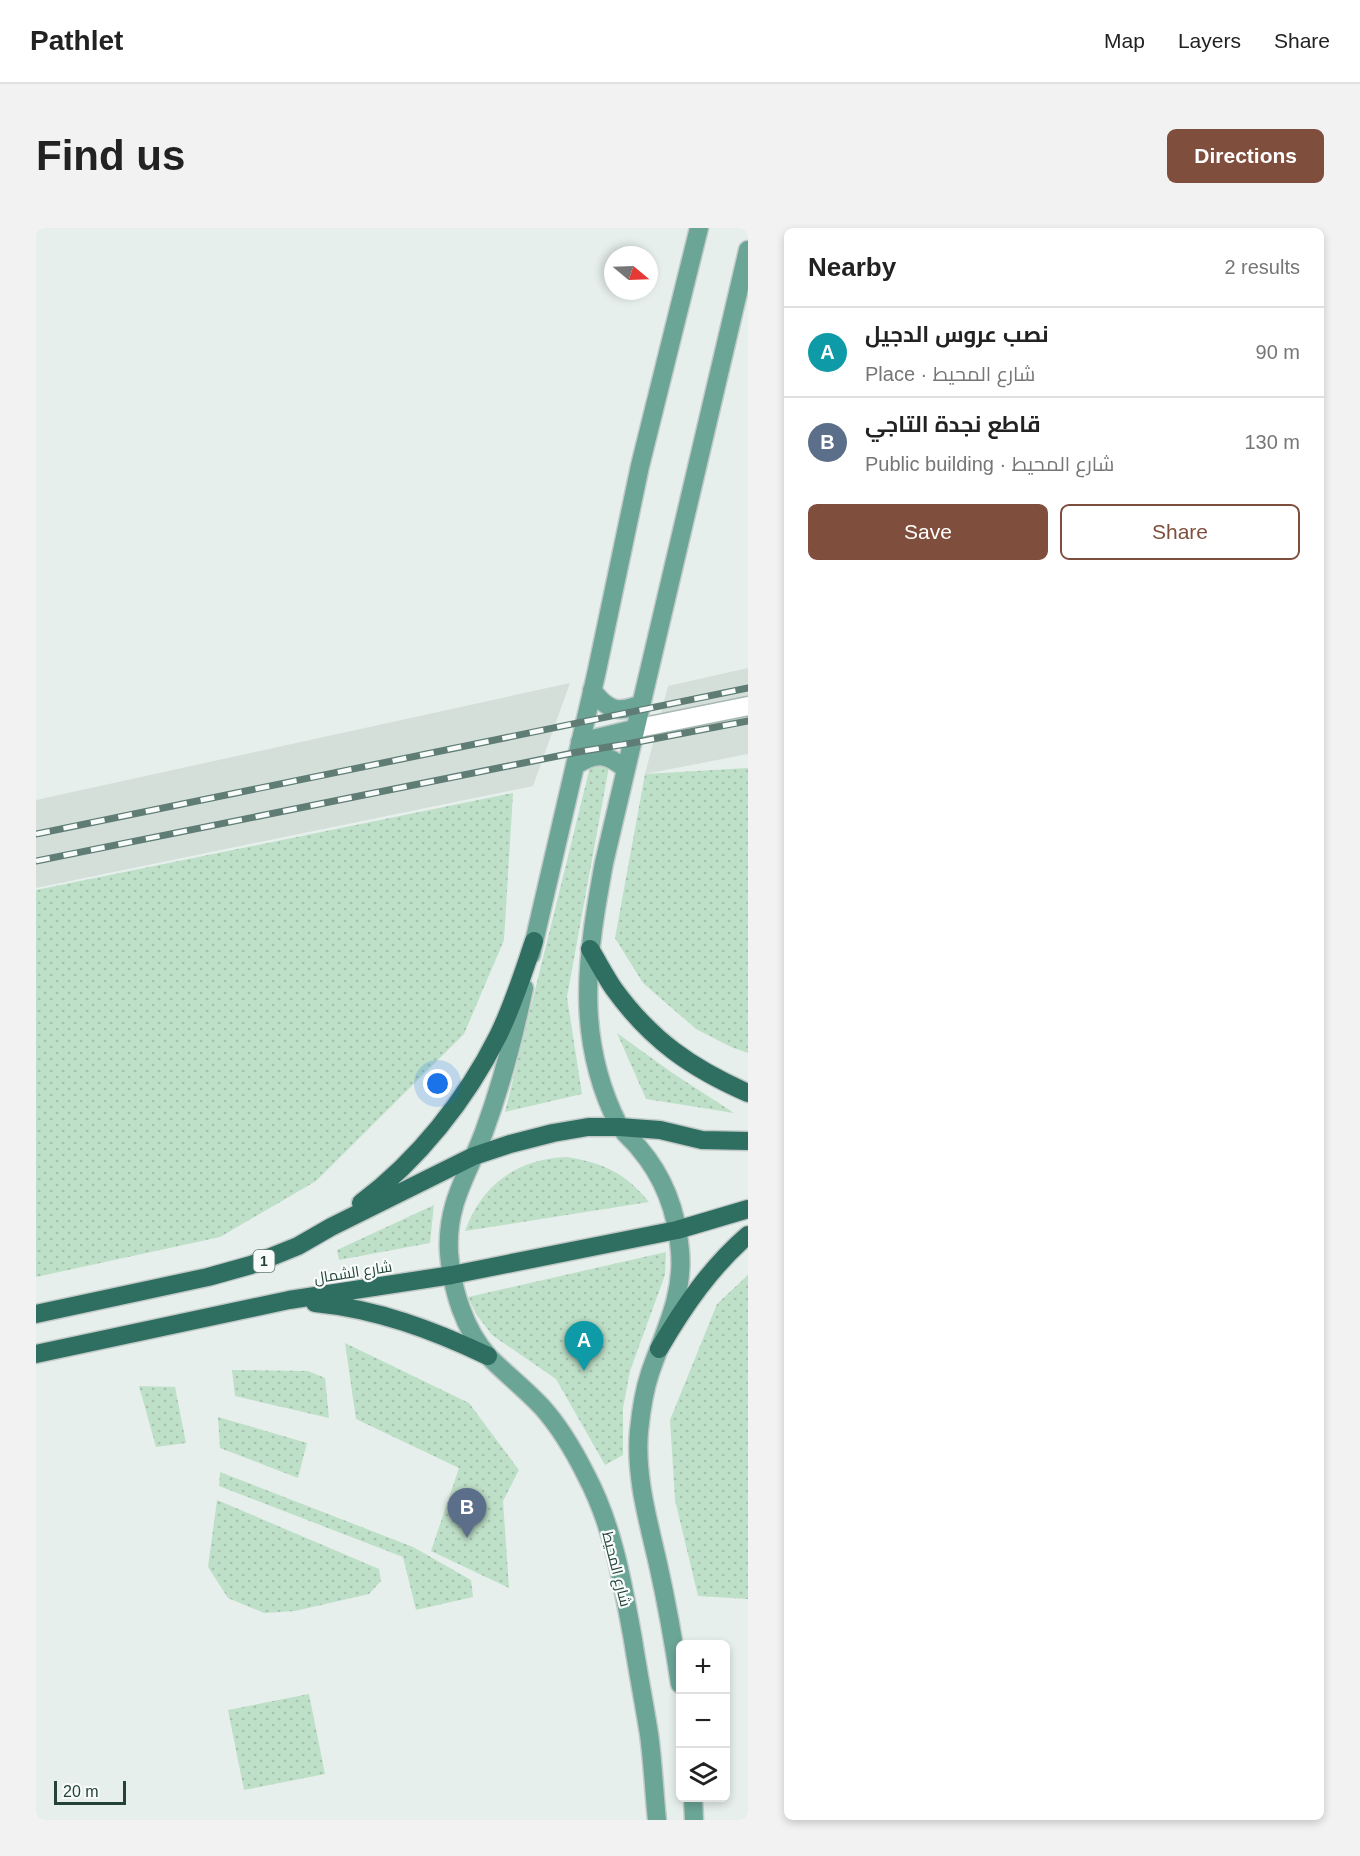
<!DOCTYPE html>
<meta charset="utf-8">
<style>
body{margin:0;font-family:Arial,Cairo,sans-serif;background:#f2f2f2;color:#222}
.controls{position:absolute;right:18px;bottom:18px;display:grid;overflow:hidden;border-radius:9px;box-shadow:0 3px 9px #0003}
.controls button{width:54px;height:54px;display:grid;place-items:center;padding:0;border:0;border-bottom:2px solid #e0e0e0;background:#fff;color:#222;font:30px sans-serif}
.compass{position:absolute;left:568px;top:18px;width:54px;height:54px;border-radius:50%;background:#fff;box-shadow:0 3px 9px #0003;rotate:109deg}
.scale{position:absolute;left:18px;bottom:15px;width:72px;box-sizing:border-box;padding-left:6px;border:3px solid #24423a;border-top:0;font-size:16px;line-height:21px;white-space:nowrap;color:#24423a;-webkit-text-stroke:4px #f7fbf9;paint-order:stroke}
.you{position:absolute;left:402px;top:856px;width:21px;height:21px;margin:-15px;border:4px solid #fff;border-radius:50%;background:#1a73e8;box-shadow:0 0 0 9px #1a73e833}
.badge{display:grid;place-items:center;width:39px;height:39px;border-radius:50%;background:#804e3d;color:#fff;font-size:20px;font-weight:700}
.pin{position:absolute;translate:-50% -50px;filter:drop-shadow(0 2px 3px #0008)}
.pin::after{content:'';position:absolute;top:32px;width:21px;height:18px;background:inherit;clip-path:polygon(0 0,100% 0,50% 100%)}
.list{margin:0;padding:0;list-style:none}
h2{display:flex;justify-content:space-between;align-items:center;height:78px;margin:0;padding:0 24px;font-size:26px}
h2 small{font-size:20px;font-weight:400;color:#767676}
.list li{display:grid;grid-template-columns:39px 1fr auto;gap:18px;align-items:center;box-sizing:border-box;height:90px;padding:0 24px;border-top:2px solid #e0e0e0}
.list b{display:block;font-size:22px;white-space:nowrap}
.list p{margin:0;font-size:20px;white-space:nowrap;color:#767676}
.list em{font-size:20px;font-style:normal;color:#767676}
.actions{display:flex;gap:12px;padding:18px 24px}
.actions a{flex:1;padding:14px 0;border:2px solid #804e3d;border-radius:9px;text-align:center;font-size:21px;color:#804e3d}
.actions .main{background:#804e3d;color:#fff}
.icon{flex:none;width:33px;height:33px;fill:none;stroke:currentColor;stroke-width:2;stroke-linecap:round;stroke-linejoin:round}
.map{position:relative;flex:none;width:712px;height:1592px;overflow:hidden;border-radius:9px}
header{display:flex;align-items:center;gap:36px;box-sizing:border-box;height:84px;padding:0 30px;background:#fff;border-bottom:2px solid #e0e0e0}
header strong{font-size:28px}
nav{display:flex;gap:33px;margin-inline-start:auto;font-size:21px}
.intro{display:flex;align-items:center;justify-content:space-between;box-sizing:border-box;height:144px;padding:0 36px}
h1{margin:0;font-size:42px}
.button{padding:15px 27px;border-radius:9px;background:#804e3d;color:#fff;font-size:21px;font-weight:700}
main{display:flex;gap:36px;padding:0 36px}
aside{flex:1;background:#fff;border-radius:9px;box-shadow:0 3px 9px #0003}
.map>svg:first-child{display:block}
.built{fill:#d4dfda}
.grass{fill:url(#grass-dots)}
.lines{fill:none;stroke-linecap:round;stroke-linejoin:round}
.minor-casing{stroke:#a8b8b2;stroke-width:21}
.major-casing{stroke:#c2cac8;stroke-width:21}
.highway-casing{stroke:#c2cac8;stroke-width:21}
.minor{stroke:#fff;stroke-width:18}
.major{stroke:#6aa596;stroke-width:18}
.highway{stroke:#2f6f62;stroke-width:18}
.rail-casing{stroke:#5f7d75;stroke-width:7}
.rail{stroke:#f7fbf9;stroke-width:4.5;stroke-dasharray:14;stroke-linecap:butt}
.labels{text-anchor:middle;dominant-baseline:central;stroke-width:4.5;stroke-linejoin:round;paint-order:stroke}
.shield{fill:#f7fbf9;stroke:#637a73;stroke-width:1.5}
.shield-label{font-size:14px;font-weight:bold;fill:#24423a}
.street-label{font-size:15px;fill:#24423a;stroke:#f7fbf9}
</style>
<header>
<strong>Pathlet</strong>
<nav><a>Map</a><a>Layers</a><a>Share</a></nav>
</header>
<div class="intro"><h1>Find us</h1><a class="button">Directions</a></div>
<main>
<div class="map">
<svg width="712" height="1592" viewBox="0 0 712 1592">
<defs>
<pattern id="grass-dots" width="8" height="8" patternUnits="userSpaceOnUse" patternTransform="scale(1.5)"><rect width="8" height="8" fill="#bfe0c8"/><path d="M2 2h.1M6 6h.1" fill="none" stroke="#a4c1ad" stroke-width="1.8" stroke-linecap="round"/></pattern>
</defs>
<rect width="100%" height="100%" fill="#e6efeb"/>
<path class="built" d="M712,440V526L609,546L632,458Z
M534,455L497,558L0,660V572Z"/>
<path class="grass" d="M556,531L574,533L531,769L546,866L469,884Z
M712,540V825L695,819L660,801L607,755L579,710L609,546Z
M477,565L468,712L428,806L280,953L184,1009L0,1049V662Z
M581,805L635,844L698,885L610,871Z
M531,929C568,935 589,945 613,974L429,1003C446,956 481,931 531,929Z
M398,977L394,1015L303,1032L301,1022Z
M630,1024L629,1047L594,1143L587,1180V1227L569,1237L520,1151L456,1107L440,1086L432,1069Z
M712,1047V1371L662,1368L639,1272L634,1192L681,1076Z
M309,1115L433,1175L483,1242L467,1273L473,1360L395,1323L423,1240L320,1191Z
M196,1142L272,1143L289,1150L293,1190L199,1168Z
M103,1158L139,1159L150,1215L120,1219Z
M182,1189L271,1215L262,1250L184,1220Z
M184,1244L377,1319L435,1352L437,1369L380,1382L367,1329L183,1258Z
M181,1272L343,1341L345,1353L333,1366L259,1383L228,1385L192,1370L172,1339Z
M273,1466L289,1546L208,1562L192,1482Z"/>
<g class="lines">
<g class="minor-casing">
<path id="minor" d="M598,501L712,478"/>
</g>
<g class="major-casing">
<path id="major" d="M556,462C571,482 582,486 605,476
M544,514L598,501
M539,538C559,524 572,525 590,542
M495,727L560,447L604,238L663,0
M488,760C478,808 465,858 448,904C432,947 410,975 413,1025C416,1061 428,1102 453,1129C470,1146 489,1161 506,1179C524,1199 538,1223 550,1247C577,1298 587,1356 597,1412C602,1444 608,1475 613,1506C617,1535 618,1564 621,1592
M644,1456C638,1416 631,1376 622,1336C612,1292 599,1248 603,1203C605,1183 608,1163 614,1145C628,1104 648,1068 644,1023C641,986 628,949 603,920C597,912 587,905 582,896C538,809 551,727 568,635L712,22
M657,1570L658,1592"/>
</g>
<g class="highway-casing">
<path id="highway" d="M554,721C562,734 569,748 578,761C615,812 655,840 712,865
M325,975C382,932 430,872 462,808C477,778 487,745 498,713
M279,1075C341,1081 397,1102 452,1128
M0,1086L172,1049L215,1037L262,1018L295,999L438,928L474,916L517,905L552,899H583L624,902L666,912L712,913
M623,1121C648,1078 675,1039 712,1007
M0,1126L253,1072L416,1047L641,1002L712,981"/>
</g>
<use href="#minor" class="minor"/>
<use href="#major" class="major"/>
<use href="#highway" class="highway"/>
<g class="rail-casing">
<path id="rail" d="M0,606L712,460
M0,633L542,524L596,515L712,493"/>
</g>
<use href="#rail" class="rail"/>
</g>
<g class="labels">
<rect class="shield" x="217.5" y="1022" width="21" height="22" rx="4.5"/>
<g class="shield-label">
<text x="228" y="1033">1</text>
</g>
<g class="street-label">
<text transform="translate(317 1044) rotate(-9)">شارع الشمال</text>
<text transform="translate(581 1341) rotate(76)">شارع المحيط</text>
</g>
</g>
</svg>
<div class="controls">
<button>+</button>
<button>−</button>
<button><svg class="icon" aria-label="layers" viewBox="0 0 24 24"><path d="M12 4l9 5-9 5-9-5zM3 14l9 5 9-5"/></svg></button>
</div>
<svg class="compass" viewBox="-18 -18 36 36"><path d="M0-13l5 13h-10z" fill="#e53935"/><path d="M0 13l5-13h-10z" fill="#767676"/></svg>
<div class="scale">20 m</div>
<div class="you"></div>
<div class="pin badge" style="left:548px;top:1143px;background:#0f9aa8">A</div>
<div class="pin badge" style="left:431px;top:1310px;background:#5c6f8a">B</div>
</div>
<aside>
<h2>Nearby<small>2 results</small></h2>
<ul class="list">
<li><span class="badge" style="background:#0f9aa8">A</span><div><b>نصب عروس الدجيل</b><p>Place · شارع المحيط</p></div><em>90 m</em></li>
<li><span class="badge" style="background:#5c6f8a">B</span><div><b>قاطع نجدة التاجي</b><p>Public building · شارع المحيط</p></div><em>130 m</em></li>
</ul>
<div class="actions"><a class="main">Save</a><a>Share</a></div>
</aside>
</main>
